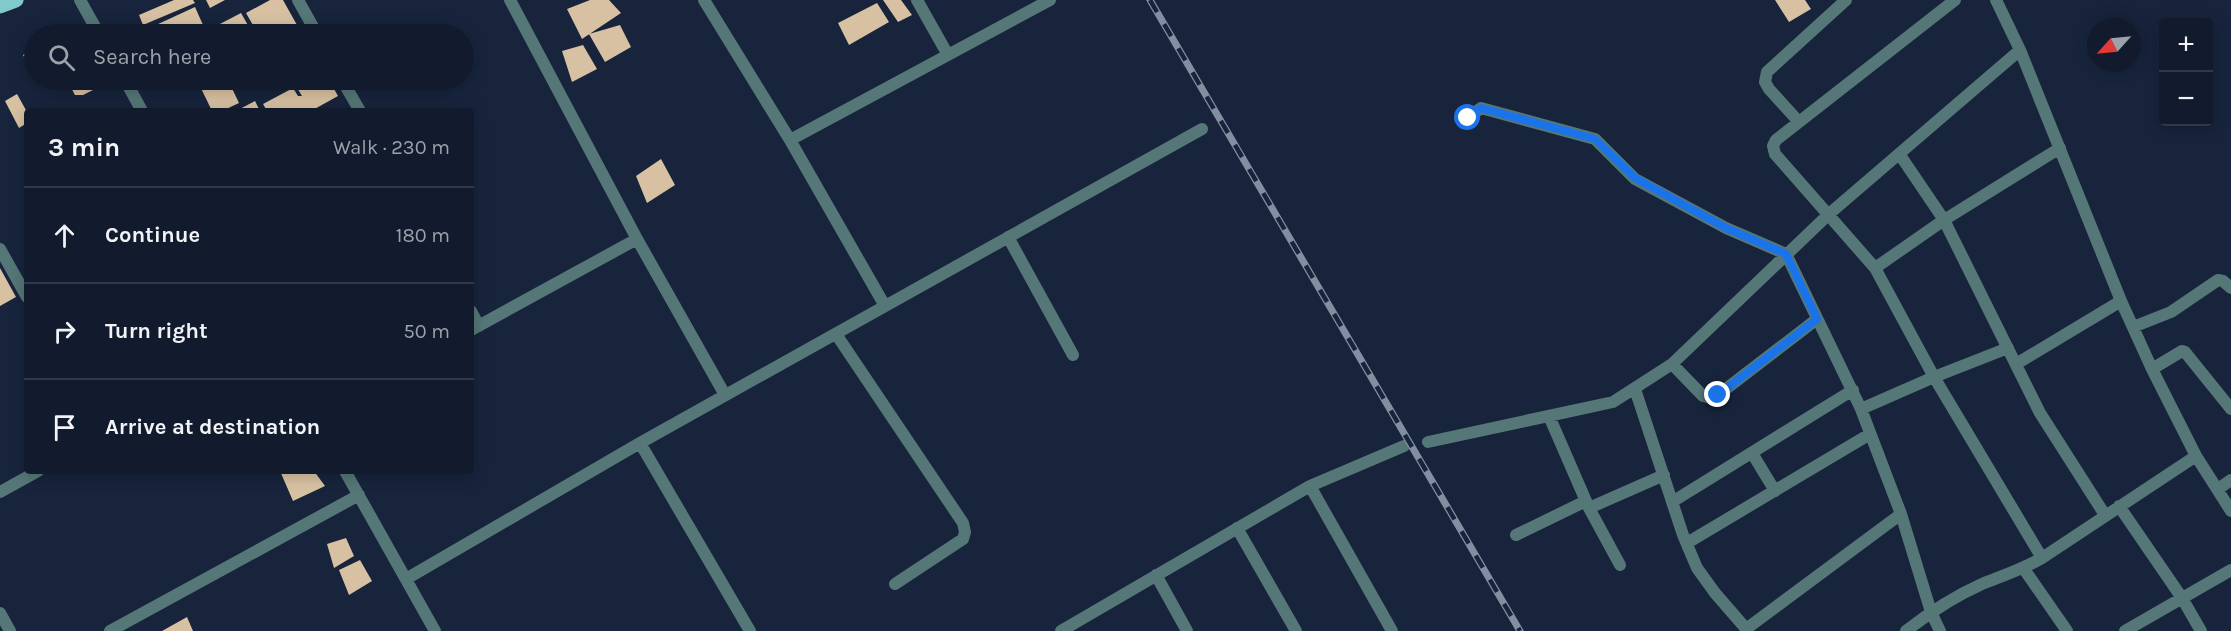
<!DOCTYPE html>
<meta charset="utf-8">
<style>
body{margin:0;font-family:Karla,sans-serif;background:#1e2839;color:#f1f3f6}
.controls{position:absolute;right:18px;top:18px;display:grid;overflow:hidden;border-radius:6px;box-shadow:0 3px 15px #0003}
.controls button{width:54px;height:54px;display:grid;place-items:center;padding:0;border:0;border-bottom:2px solid #303949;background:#111b2d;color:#f1f3f6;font:30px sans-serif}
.compass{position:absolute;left:2087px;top:18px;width:54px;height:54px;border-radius:50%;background:#111b2d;box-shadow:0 3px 15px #0003;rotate:243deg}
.stop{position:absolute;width:18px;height:18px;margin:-14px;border:4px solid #1a73e8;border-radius:50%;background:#fff}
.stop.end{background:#1a73e8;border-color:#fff;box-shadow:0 2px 6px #0008}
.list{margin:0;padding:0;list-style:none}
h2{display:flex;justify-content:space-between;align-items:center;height:78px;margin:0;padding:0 24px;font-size:26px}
h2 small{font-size:20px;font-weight:400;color:#9ca1aa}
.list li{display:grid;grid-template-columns:39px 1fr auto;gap:18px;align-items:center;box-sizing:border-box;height:96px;padding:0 24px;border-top:2px solid #303949}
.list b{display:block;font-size:22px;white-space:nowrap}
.list em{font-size:20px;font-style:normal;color:#9ca1aa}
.icon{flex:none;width:33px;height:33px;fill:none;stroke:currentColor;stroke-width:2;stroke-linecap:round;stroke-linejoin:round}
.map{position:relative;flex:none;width:2231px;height:631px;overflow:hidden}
.search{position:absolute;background:#111b2d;box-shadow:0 3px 15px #0003;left:24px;top:24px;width:450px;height:66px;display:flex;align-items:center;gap:15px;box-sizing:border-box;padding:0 21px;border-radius:33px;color:#9ca1aa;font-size:22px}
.panel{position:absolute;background:#111b2d;box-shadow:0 3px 15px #0003;left:24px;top:108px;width:450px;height:366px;border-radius:6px}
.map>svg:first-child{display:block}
.building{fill:#d8c1a3}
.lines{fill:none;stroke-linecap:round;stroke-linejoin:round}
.street{stroke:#577;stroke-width:12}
.primary{stroke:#81caca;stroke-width:15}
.rail-casing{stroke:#838ea1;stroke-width:7}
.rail{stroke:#17243c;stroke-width:4.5;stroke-dasharray:14;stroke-linecap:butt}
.route{stroke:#1a73e8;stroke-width:8}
</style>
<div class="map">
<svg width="2231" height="631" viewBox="0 0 2231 631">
<rect width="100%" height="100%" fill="#17243c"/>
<path class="building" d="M174,0H193L195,3L143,25L139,15Z
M206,0H225L210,8Z
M270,0H283L302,34H258L246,13Z
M590,0H609L621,13L582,39L567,9Z
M883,0H901L912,15L898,22Z
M1775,0H1805L1811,9L1789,22Z
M877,3L889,22L849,45L838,23Z
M195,7L207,34H145L143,31Z
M241,13L253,34H223L218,25Z
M82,24L87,34H62Z
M620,25L631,47L605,62L589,34Z
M583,45L597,69L572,82L562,51Z
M34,49V63L29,66L23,55Z
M67,80H113L83,95H75Z
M197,80H228L239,103L222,111H212Z
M309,80H329L338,96L311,111H267L263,104L293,88L298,96H302L296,86Z
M17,94L27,112V123L19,128L5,101Z
M255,101L260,111H236Z
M661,159L675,185L647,203L636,176Z
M0,268L16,297L0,306Z
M280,471H314L325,486L293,501Z
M346,538L354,556L334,568L327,544Z
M360,560L372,581L349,595L339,570Z
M187,617L193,631H162Z"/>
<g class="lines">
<path class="street" d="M80,0L99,34
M298,0L317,34
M510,0L637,239L725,395
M704,0L790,140L885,306
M917,0L948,55
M1955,0L1776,140L1773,146L1775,154L1875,268L1934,377L2042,558
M1996,0L2020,50L2121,301L2152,369L2196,456L2231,511
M125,80L142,111
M342,80L360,111
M1468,118L1481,108L1595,139L1635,179L1726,228L1786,254L1861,409L1901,514L1931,612L1940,631
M1799,122L1769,89L1765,82L1767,72L1846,0
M790,140L1050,0
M1900,155L1944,220L2040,413L2105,515
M1008,237L1073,355
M0,249L27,297
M1875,268L1944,220L2060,148
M471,311L479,326
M2133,327L2171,312L2218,280L2223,281L2231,288
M471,330L637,239
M836,334L963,523L965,532L963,539L895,584
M1672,364L1703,396L1711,398L1718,395L1817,319
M2016,364L2121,301
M2152,369L2182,351L2185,352L2231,409
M1635,389L1683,535L1697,568L1715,593L1748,631
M1861,409L1934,377L2008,348
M1549,416L1589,508L1620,565
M1428,442L1613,402L1672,364L1829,214L2020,50
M640,443L750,631
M1752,453L1775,491
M345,471L435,631
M1310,486L1392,631
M2218,489L2231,480
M0,492L38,471
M1672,502L1853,390
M2119,506L2182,598L2201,631
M1589,508L1664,475
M1237,528L1296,631
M1516,535L1586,501
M1687,543L1870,434
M2024,569L2067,631
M1156,575L1187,631
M406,579L640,443L1202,129
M0,613L10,631
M1746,629L1901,514
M110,631L359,495
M1061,631L1310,486L1404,446
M1906,631C1929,613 1955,596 1982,584C2002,576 2023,569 2042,558L2196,456
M2125,631L2231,570"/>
<path class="primary" d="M0,6L16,0"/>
<g class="rail-casing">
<path id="rail" d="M1150,0L1520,631"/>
</g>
<use href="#rail" class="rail"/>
</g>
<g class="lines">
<path class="route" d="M1468,118L1481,108L1595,139L1635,178L1726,228L1786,254L1817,319L1718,395"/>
</g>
</svg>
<div class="controls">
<button>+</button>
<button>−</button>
</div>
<svg class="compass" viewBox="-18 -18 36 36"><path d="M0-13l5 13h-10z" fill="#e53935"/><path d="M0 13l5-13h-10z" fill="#9ca1aa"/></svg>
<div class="stop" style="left:1468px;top:118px"></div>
<div class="stop end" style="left:1718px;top:395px"></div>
<div class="search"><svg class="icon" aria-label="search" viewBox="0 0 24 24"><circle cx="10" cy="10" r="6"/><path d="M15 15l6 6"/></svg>Search here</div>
<section class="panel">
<h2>3 min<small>Walk · 230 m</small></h2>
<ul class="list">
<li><svg class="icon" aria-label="ahead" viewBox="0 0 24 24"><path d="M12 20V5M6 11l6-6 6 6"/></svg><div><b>Continue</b></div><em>180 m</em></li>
<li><svg class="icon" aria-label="right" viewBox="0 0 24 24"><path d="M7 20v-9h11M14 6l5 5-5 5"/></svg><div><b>Turn right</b></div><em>50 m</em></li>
<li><svg class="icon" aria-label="arrive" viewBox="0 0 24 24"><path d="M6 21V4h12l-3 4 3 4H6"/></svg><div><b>Arrive at destination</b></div></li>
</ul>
</section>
</div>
